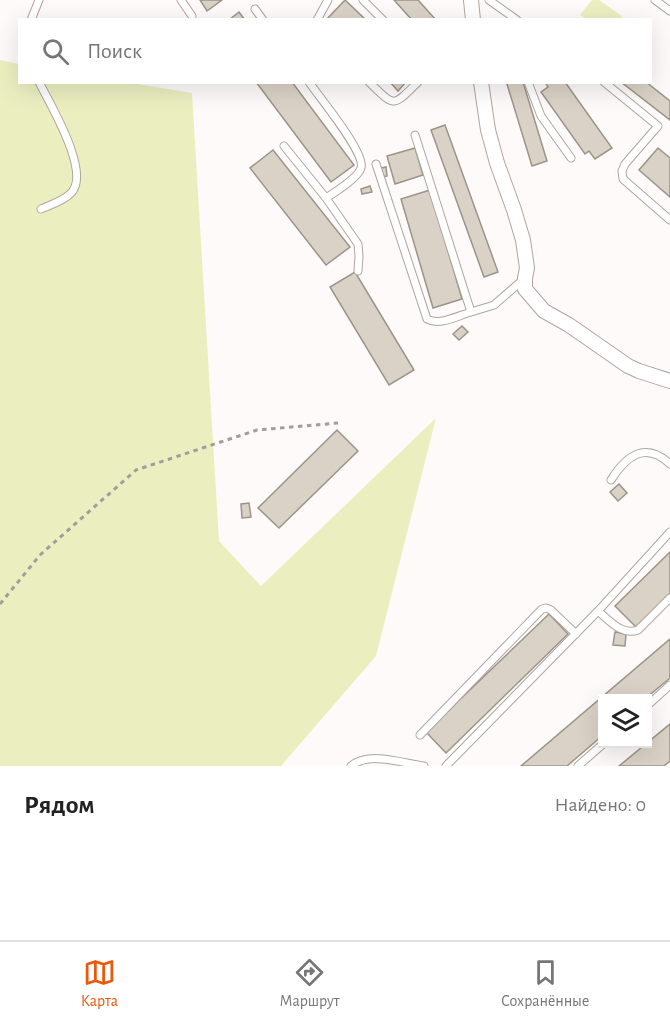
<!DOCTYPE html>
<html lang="ru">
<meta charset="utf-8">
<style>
body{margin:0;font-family:"Alegreya Sans",sans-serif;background:#f2f2f2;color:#222}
.controls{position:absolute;right:18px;bottom:18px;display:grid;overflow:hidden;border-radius:0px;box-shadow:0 6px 24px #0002}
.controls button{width:54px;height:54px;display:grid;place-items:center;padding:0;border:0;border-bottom:2px solid #e0e0e0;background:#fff;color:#222;font:30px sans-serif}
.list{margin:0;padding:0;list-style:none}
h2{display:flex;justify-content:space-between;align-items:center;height:78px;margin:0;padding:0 24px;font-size:26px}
h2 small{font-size:20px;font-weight:400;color:#767676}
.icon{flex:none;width:33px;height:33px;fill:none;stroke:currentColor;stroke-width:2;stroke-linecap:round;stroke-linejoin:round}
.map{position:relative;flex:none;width:670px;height:766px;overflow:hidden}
.search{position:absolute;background:#fff;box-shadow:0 6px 24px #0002;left:18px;right:18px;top:18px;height:66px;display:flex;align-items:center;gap:15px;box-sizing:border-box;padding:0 21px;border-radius:0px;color:#767676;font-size:22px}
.sheet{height:174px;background:#fff}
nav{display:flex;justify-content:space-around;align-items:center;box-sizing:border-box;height:84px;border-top:2px solid #e0e0e0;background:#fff;font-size:16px;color:#767676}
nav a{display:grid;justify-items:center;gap:3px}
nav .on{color:#ea580c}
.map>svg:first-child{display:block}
.green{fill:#ebefc0}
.building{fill:#dad2c6;stroke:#9b9489;stroke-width:1.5}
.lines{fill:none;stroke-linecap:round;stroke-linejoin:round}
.service-casing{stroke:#b1a49e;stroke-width:9}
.minor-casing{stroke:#b1a49e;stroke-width:16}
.path{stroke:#a09d9b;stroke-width:3;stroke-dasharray:4.5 4.5;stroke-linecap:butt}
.service{stroke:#fff;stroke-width:7}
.minor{stroke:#fff;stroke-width:14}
</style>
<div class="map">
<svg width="670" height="766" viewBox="0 0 670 766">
<rect width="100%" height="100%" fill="#fdfaf9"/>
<path class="green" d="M592,0H599L622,16L620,19H586L580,15Z
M0,60L19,64L20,82L131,83L192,93L219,541L261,586L436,418L376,656L281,766H0Z"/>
<path class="building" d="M200,0H222L207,11Z
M345,0L366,20H326Z
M394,0H418L436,20H412Z
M239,12L245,20H229Z
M256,82H292L354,165L331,182Z
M390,82H406L398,91Z
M510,82H523L547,161L532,166L507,84Z
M545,82H565L612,148L595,159L589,151L585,154L541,92L548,87Z
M621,82H646L670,101V120Z
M445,125L498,272L484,277L431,130Z
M415,148L423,175L395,184L387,156Z
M658,148L670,158V197L639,170Z
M273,150L350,247L326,265L250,168Z
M386,167L387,176L382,177L381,168Z
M370,186L372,192L362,194L361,189Z
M430,190L462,299L433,308L401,199Z
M355,272L414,370L389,385L330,287Z
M462,326L468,332L459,340L453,334Z
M337,430L358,451L279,528L258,508Z
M619,484L627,493L618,501L610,492Z
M249,503L251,517L242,518L241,504Z
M670,552V593L636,627L615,606Z
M549,614L568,634L446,753L426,732Z
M615,632L626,634L625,646L613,645Z
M670,639V678L646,698H602V736L567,766H521Z
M670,724V761L664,766H619Z"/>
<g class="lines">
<g class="service-casing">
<path id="service" d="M181,0L192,16
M363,0L383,20
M489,0L517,20
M655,0L670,11
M255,9L263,20
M31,20L39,0
M317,20L328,0
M39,82C50,104 93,175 70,194C63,201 50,205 41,209
M309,82C319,97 366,153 361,168C358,178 335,192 326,198
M369,82C395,107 392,108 418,82
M528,82L541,116L571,158
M604,82L658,126L625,164L622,171L623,179L670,220
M415,135L471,312L494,305L525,278
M284,146L326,198L358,244L359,256L358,271
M376,164L427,319C440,326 457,316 471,312
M611,480C626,456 645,441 670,464
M598,611C610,621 622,636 638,630L670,598
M648,705L670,685
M420,735L542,609L546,608L551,610L576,634
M351,766C370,751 402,763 424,766
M446,766L598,611L670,532
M578,766L603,744"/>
</g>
<g class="minor-casing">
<path id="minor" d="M471,0L473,20
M481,82L488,130L497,163L514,210L523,240L527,268L525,278V289L544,311L569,325L628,366L639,371L670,381"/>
</g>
<path class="path" d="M0,604L40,555L136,470L257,430L338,423"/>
<use href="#service" class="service"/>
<use href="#minor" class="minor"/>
</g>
</svg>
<div class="controls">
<button><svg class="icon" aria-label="layers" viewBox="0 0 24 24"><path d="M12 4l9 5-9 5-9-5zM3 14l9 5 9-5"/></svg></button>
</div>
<div class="search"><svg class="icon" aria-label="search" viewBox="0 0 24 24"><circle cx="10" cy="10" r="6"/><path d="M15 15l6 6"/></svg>Поиск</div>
</div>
<section class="sheet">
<h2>Рядом<small>Найдено: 0</small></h2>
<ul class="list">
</ul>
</section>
<nav>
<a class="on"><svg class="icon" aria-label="map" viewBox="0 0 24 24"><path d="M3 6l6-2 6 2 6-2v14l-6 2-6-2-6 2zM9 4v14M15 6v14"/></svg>Карта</a>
<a><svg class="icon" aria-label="directions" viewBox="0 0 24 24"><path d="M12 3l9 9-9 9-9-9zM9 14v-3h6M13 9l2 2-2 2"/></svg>Маршрут</a>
<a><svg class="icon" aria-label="saved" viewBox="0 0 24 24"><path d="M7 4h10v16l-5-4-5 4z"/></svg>Сохранённые</a>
</nav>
